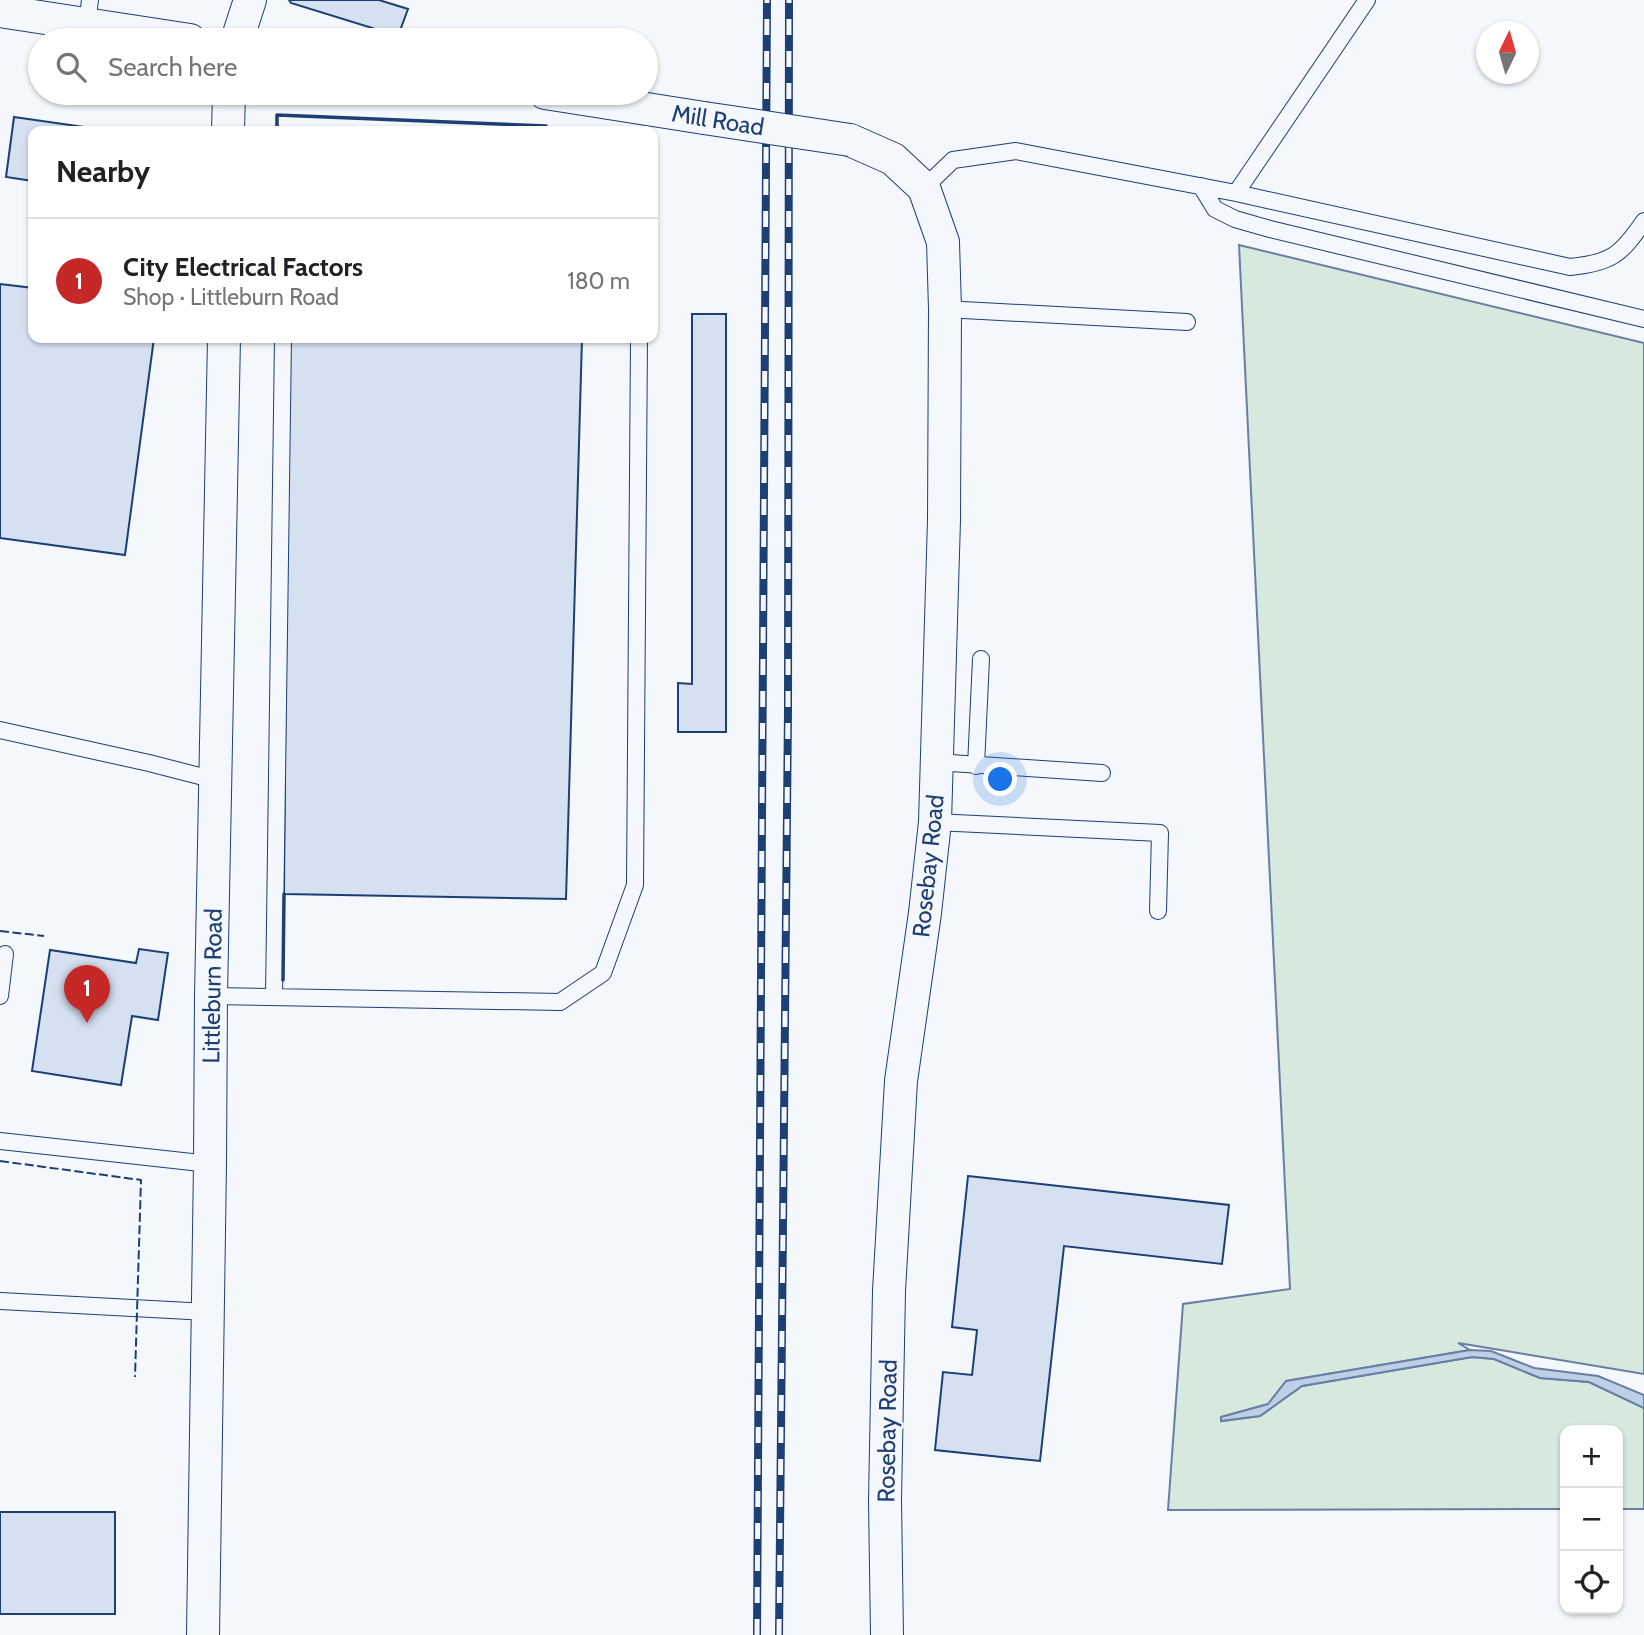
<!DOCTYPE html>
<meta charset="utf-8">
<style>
body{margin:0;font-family:Cabin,sans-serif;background:#f2f2f2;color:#202124}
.controls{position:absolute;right:21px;bottom:21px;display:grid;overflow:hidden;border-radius:14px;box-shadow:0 2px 5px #0004}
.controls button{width:63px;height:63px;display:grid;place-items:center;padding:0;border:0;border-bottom:2px solid #e0e0e0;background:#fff;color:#202124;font:35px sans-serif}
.compass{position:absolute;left:1476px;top:21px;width:63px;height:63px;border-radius:50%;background:#fff;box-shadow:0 2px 5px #0004;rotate:5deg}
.you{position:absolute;left:1001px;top:780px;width:24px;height:24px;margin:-18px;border:5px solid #fff;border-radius:50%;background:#1a73e8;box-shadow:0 0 0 10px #1a73e833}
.badge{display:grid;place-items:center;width:46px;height:46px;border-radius:50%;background:#c62828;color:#fff;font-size:23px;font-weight:700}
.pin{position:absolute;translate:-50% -58px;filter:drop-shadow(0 2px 4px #0008)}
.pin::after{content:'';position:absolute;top:37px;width:24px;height:21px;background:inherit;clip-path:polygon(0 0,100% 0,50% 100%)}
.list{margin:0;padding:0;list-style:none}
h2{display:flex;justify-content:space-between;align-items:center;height:91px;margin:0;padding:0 28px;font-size:30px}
h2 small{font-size:23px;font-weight:400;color:#757577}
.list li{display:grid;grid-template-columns:46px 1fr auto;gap:21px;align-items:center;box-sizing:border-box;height:126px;padding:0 28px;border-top:2px solid #e0e0e0}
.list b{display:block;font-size:26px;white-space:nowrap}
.list p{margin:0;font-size:23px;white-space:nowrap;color:#757577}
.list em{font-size:23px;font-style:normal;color:#757577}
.icon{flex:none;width:38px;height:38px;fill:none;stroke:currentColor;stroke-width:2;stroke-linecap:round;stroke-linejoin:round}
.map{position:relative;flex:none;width:1644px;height:1635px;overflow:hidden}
.search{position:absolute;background:#fff;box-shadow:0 2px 5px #0004;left:28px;top:28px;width:630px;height:77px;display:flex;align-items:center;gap:18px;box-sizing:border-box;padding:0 24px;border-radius:38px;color:#757577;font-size:26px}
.panel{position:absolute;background:#fff;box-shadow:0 2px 5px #0004;left:28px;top:126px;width:630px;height:217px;border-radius:14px}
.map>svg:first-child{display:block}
.green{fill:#d7e8df;stroke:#687fa3;stroke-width:2}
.water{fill:#bed0e5;stroke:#687fa3;stroke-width:2}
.building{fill:#d5e0f0;stroke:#1d3f73;stroke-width:2}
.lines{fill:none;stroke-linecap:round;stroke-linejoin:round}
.service-casing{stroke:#1d3f73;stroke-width:18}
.minor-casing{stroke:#1d3f73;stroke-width:34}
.service{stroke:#f4f7fb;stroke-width:16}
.minor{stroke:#f4f7fb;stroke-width:32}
.rail-casing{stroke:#1d3f73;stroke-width:8}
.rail{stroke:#f4f7fb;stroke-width:5;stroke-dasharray:16;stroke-linecap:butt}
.minor-bridge-casing{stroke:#1d3f73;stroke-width:34;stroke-linecap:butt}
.minor-bridge{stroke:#f4f7fb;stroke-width:32}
.fence{stroke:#1d3f73;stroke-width:2;stroke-dasharray:9 3.5;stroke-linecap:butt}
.wall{stroke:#1d3f73;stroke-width:3.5}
.labels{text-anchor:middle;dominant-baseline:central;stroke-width:5;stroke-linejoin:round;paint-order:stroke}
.street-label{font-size:24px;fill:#1d3f73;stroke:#f4f7fb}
</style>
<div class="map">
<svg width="1644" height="1635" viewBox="0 0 1644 1635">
<rect width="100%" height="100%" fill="#f4f7fb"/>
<path class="green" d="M1239,245L1644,343V1374L1458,1343L1470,1350L1287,1381L1269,1404L1221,1417V1421L1260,1416L1302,1386L1472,1357L1494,1359L1540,1378L1589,1382L1644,1408V1509H1618V1430H1565V1509L1168,1510L1183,1304L1290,1289Z"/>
<path class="water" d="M1470,1350L1491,1351L1534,1368L1598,1376L1644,1395V1408L1589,1382L1540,1378L1494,1359L1472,1357L1302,1386L1260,1416L1221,1421V1417L1268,1404L1286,1381Z"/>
<path class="building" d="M289,0H379L408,9L398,36L291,3Z
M14,117L112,131H33V181L6,177Z
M0,284L33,288V338H154L125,555L0,538Z
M692,314H726V732H678V683L692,684Z
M288,338H582L566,899L284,894Z
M139,949L168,953L158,1020L132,1016L121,1085L32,1071L50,950L136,963Z
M968,1176L1229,1205L1222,1264L1064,1246L1040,1461L935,1450L943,1372L972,1375L977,1330L952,1327Z
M0,1512H115V1614H0Z"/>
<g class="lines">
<g class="service-casing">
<path id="service" d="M87,24L90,0
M1201,186L1215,209L1235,219L1270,229L1644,319
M924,188L953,160L1016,151L1236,193L1367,0
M1236,193L1570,267C1611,263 1621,255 1644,221
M945,309L1187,322
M0,730L149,763L215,780
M936,762L1102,773
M976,766L981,659
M935,822L1160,833L1158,911
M0,996L5,954
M211,996L560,1002L603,973L635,885L639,338
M274,997L283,338
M0,1141L210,1164
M0,1301L208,1312"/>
</g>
<g class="minor-casing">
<path id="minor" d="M0,11L190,40
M237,40L250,0
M545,93L704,118
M228,131L229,93
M850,140L893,159L924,188L943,242L945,309L944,520L935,822L925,913L901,1081L889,1291L885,1500L887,1635
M203,1635L210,1164L211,996L224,338"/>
</g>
<use href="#service" class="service"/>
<use href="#minor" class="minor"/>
<g class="rail-casing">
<path id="rail" d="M757,1635L767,0
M779,1635L788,711L789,0"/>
</g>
<use href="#rail" class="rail"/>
<g class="minor-bridge-casing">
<path id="minor-bridge" d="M704,118L850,140"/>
</g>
<use href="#minor-bridge" class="minor-bridge"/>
<path class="fence" d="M0,931L44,936
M0,1161L141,1180L135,1377"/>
<path class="wall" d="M277,131V115L546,126
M283,980L284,894"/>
</g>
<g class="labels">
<g class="street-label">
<text transform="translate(718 120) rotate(9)">Mill Road</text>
<text transform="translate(928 866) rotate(-84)">Rosebay Road</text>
<text transform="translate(212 986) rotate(-89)">Littleburn Road</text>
<text transform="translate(887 1431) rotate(-89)">Rosebay Road</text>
</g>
</g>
</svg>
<div class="controls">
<button>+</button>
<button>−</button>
<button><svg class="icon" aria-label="locate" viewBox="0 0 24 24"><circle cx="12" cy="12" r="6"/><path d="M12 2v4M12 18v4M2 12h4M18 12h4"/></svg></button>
</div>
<svg class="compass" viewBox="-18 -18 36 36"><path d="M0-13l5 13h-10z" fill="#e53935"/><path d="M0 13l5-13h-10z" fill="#757577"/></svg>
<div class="you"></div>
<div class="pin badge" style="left:87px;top:1023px">1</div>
<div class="search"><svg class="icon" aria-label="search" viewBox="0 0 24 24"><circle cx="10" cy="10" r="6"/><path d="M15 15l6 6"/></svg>Search here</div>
<section class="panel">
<h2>Nearby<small></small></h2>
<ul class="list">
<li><span class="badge">1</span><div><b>City Electrical Factors</b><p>Shop · Littleburn Road</p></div><em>180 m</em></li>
</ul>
</section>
</div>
